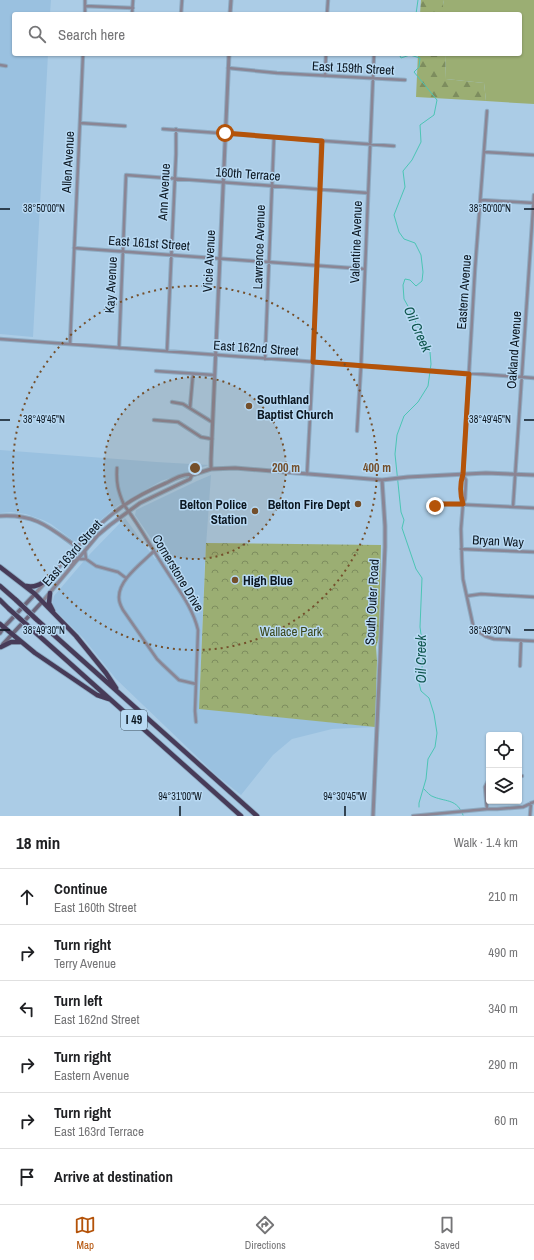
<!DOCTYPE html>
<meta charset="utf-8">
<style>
body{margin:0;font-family:"Archivo Narrow",sans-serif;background:#f2f2f2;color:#202124}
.controls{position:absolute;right:12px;bottom:12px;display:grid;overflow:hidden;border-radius:4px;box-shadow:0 1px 3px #0004}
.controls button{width:36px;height:36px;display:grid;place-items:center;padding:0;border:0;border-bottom:1px solid #e0e0e0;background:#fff;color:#202124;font:20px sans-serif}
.stop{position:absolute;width:12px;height:12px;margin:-9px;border:3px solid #b45309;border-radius:50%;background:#fff}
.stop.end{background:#b45309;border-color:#fff;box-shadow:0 1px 4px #0008}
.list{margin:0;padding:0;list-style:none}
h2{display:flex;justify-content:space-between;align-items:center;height:52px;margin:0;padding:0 16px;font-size:17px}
h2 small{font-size:13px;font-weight:400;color:#757577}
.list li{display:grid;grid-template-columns:26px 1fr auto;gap:12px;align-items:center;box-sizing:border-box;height:56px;padding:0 16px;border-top:1px solid #e0e0e0}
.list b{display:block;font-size:15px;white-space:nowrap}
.list p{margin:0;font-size:13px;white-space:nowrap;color:#757577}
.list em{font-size:13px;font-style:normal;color:#757577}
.icon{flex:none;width:22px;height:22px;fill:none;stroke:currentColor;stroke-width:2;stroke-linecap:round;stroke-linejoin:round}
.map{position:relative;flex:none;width:534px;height:816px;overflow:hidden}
.search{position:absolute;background:#fff;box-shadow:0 1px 3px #0004;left:12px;right:12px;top:12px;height:44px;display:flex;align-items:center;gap:10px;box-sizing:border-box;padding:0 14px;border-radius:4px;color:#757577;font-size:15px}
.sheet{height:388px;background:#fff}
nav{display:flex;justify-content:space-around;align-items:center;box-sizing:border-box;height:56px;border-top:1px solid #e0e0e0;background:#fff;font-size:11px;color:#757577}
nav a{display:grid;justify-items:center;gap:2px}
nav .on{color:#b45309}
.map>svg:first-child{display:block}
.built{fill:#9ac1e0}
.grass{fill:#9bae73}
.forest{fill:url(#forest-firs)}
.park{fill:url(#park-crowns)}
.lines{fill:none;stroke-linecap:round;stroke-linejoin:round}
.stream{stroke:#4cc5b5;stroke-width:1}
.minor-casing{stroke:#8eabc2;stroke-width:4.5}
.tertiary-casing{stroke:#8eabc2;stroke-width:5}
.secondary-casing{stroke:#8eabc2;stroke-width:5.5}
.motorway-casing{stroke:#8eabc2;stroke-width:6}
.minor{stroke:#8a8594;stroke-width:2.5}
.tertiary{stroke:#8a8594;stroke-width:3}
.secondary{stroke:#6d657a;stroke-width:3.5}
.motorway{stroke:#473b58;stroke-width:4.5}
.motorway-bridge-casing{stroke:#8eabc2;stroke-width:6;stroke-linecap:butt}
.motorway-bridge{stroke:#473b58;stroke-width:4.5}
.route{stroke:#b45309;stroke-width:5}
.ticks{fill:none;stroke:#0b1620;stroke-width:1.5}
.ring{fill:none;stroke:#744f2b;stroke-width:2;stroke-dasharray:2 4}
.poi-dot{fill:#744f2b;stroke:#b8d9f3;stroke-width:1.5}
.labels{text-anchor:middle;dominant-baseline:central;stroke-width:3;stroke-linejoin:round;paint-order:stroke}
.shield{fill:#b8d9f3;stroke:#3f505f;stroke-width:1}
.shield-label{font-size:12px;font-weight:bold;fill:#0b1620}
.street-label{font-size:13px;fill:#0b1620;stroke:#b8d9f3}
.poi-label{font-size:13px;font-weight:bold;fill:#0b1620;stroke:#b8d9f3;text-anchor:start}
.park-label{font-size:13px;fill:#3a461b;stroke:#b8d9f3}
.water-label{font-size:14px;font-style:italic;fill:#0f554d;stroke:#b8d9f3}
.ticks-label{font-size:10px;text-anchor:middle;fill:#0b1620;stroke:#b8d9f3;stroke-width:3;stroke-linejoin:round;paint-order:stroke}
.centre{fill:#744f2b;stroke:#b8d9f3;stroke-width:2}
.ring-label{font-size:12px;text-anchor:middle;font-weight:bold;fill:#744f2b;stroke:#b8d9f3;stroke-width:3;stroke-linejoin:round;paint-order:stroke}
</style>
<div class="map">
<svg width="534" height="816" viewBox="0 0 534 816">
<defs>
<pattern id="forest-firs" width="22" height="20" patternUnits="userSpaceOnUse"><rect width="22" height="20" fill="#9bae73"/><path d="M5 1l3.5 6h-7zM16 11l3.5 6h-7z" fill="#7d8d5e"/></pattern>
<pattern id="park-crowns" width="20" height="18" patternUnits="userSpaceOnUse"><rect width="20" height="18" fill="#9bae73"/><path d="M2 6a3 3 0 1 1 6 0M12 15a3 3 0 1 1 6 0" fill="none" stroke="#7d8d5e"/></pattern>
</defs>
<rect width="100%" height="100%" fill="#abcce6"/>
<path class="built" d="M0,0H51L50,14H14V54H48L33,337L0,334Z
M0,450L156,462L209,465L161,481L131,498L117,506L75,542L51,524L43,520L26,514L11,512L0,513Z
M211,475L205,560L199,708L375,727L332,729L292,739L273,755L241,795L216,775L116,679L84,639L55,610L52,605L54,596L89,555L125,518L155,559L164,557L135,515L136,510L197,481Z"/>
<path class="grass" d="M444,0H534V104L486,101L484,83L446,79L445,54H520V14H443V5Z"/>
<path class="forest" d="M421,0H444L443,5V14H420Z
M418,54H445L446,79L484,83L486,101L416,97Z"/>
<path class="park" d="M206,543L381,545L379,637L376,647L377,661L375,727L199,709Z"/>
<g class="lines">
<path class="stream" d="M416,14L418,0
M399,54L401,58L410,55L420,58L419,67L414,72L437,100L434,115L420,125L421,142L412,160L403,171L405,187L394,215L399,232L404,239L415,243L421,255L423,272L422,281L416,286L410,280L405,279L403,285L404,299L409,308L430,352L431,364L428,386L418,402L404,416L397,435L395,454L401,512L404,520L402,528L416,569L422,578L420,627L423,649L422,668L419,683L421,691L429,698L434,714L437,733L435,747L428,759L426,779L419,803V807
M424,789C427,792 430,796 434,797C447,802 457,799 463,815"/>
<g class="minor-casing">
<path id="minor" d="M85,6L133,8
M85,14V0
M132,14L133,0
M181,14L182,0
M327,14L328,0
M0,65L6,66
M228,68L277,73L405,80
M325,76L326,54
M80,123L125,126
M163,129L394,146
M484,152L534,155
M481,200L534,203
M74,248L365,269
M0,339L534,378
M70,344L83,54
M119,348L126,175L368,193
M167,351L176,154V129
M265,359L274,137
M156,371L214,375
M172,402L183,404L212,422
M190,408L193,374
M154,420L178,422L201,437L212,439
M357,431L361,366L374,54
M117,468C116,483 118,491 124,505C140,526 152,549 166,570C178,589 193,608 198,630L195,711L196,722
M307,474L313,362L321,141
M463,475L466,480L465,499L463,504L461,529L462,562L463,579L473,625L479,632L485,636L494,639L534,641
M463,504C460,495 460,483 463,474L475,269L487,111
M513,507L534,195
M429,510L443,504H450L534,508
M461,549L534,552
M85,551L86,559L96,566L118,572L126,578
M154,551C142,563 118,580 119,598C119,603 121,606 123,610L157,659L162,664L179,680L196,684
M78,559H86
M467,596L481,594L534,597
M520,666L521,641
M519,776H522
M487,809L485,787L489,779
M413,816L487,809H497L523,807L534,802
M530,816L531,803"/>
</g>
<g class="tertiary-casing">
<path id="tertiary" d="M230,14L231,0
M211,469V459L229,54
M0,516C36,514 49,527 77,547L78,550L71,567
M35,594C63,563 89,530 123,506C136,497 152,489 166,483C174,479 184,473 192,475L211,469L235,468L382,480L408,477L486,473L534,475
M42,602L98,535L110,525L140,503L190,479L192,475
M373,816L385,547V526L382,480"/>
</g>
<g class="secondary-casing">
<path id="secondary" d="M0,633L4,627L35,594
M3,644L42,602"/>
</g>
<g class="motorway-casing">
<path id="motorway" d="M0,567L35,594L76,636L106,673L116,688
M0,586L16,600
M26,586C35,588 41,584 48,579
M50,593L49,603L53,611
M0,600L9,609
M36,619L257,816
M0,624L35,653L97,695L109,699
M27,625L241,816
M1,647L11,642H20"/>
</g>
<use href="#minor" class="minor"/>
<use href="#tertiary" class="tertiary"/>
<use href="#secondary" class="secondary"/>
<use href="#motorway" class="motorway"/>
<g class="motorway-bridge-casing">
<path id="motorway-bridge" d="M16,600L36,619
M9,609L27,625"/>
</g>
<use href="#motorway-bridge" class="motorway-bridge"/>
</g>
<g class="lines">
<path class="route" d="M225,133L322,141L313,362L469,374L463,474C460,483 460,495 463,504H443L435,506"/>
</g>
<path class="ticks" d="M0,209H10M524,209H534M0,420H10M524,420H534M0,630H10M524,630H534M180,806V816M345,806V816"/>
<circle cx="195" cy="468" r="91" fill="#744f2b" fill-opacity=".12"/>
<g class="ring">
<circle cx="195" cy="468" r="91"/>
<circle cx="195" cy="468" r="182"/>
</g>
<g class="poi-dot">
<circle cx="249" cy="406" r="4"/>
<circle cx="358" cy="504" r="4"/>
<circle cx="255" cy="511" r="4"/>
<circle cx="235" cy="580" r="4"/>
</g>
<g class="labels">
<rect class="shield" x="121" y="710" width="26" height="20" rx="3"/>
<g class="shield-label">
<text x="134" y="720">I 49</text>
</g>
<g class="street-label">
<text transform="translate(353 68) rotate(3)">East 159th Street</text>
<text transform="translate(68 162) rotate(-87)">Allen Avenue</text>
<text transform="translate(248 174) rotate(4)">160th Terrace</text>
<text transform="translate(164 192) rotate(-87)">Ann Avenue</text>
<text transform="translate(356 242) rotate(-88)">Valentine Avenue</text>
<text transform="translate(149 243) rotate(4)">East 161st Street</text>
<text transform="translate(259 247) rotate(-88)">Lawrence Avenue</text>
<text transform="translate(209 261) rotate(-87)">Vicie Avenue</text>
<text transform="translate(111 285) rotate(-87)">Kay Avenue</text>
<text transform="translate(464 292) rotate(-86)">Eastern Avenue</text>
<text transform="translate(256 348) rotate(4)">East 162nd Street</text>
<text transform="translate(514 350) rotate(-86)">Oakland Avenue</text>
<text transform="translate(498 541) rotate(3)">Bryan Way</text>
<text transform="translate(72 553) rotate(-49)">East 163rd Street</text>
<text transform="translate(178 573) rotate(59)">Cornerstone Drive</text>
<text transform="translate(372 602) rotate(-87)">South Outer Road</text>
</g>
<g class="poi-label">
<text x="257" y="399">Southland<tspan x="257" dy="15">Baptist Church</tspan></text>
<text x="247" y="504" text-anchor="end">Belton Police<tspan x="247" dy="15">Station</tspan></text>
<text x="350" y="504" text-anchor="end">Belton Fire Dept</text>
<text x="243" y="580">High Blue</text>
</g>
<g class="park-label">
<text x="291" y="631">Wallace Park</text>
</g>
<g class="water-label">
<text transform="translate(418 329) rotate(66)">Oil Creek</text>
<text transform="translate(421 659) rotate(-90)">Oil Creek</text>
</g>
</g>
<g class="ticks-label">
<text x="44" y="212">38°50'00"N</text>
<text x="490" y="212">38°50'00"N</text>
<text x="44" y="423">38°49'45"N</text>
<text x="490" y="423">38°49'45"N</text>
<text x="44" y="634">38°49'30"N</text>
<text x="490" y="634">38°49'30"N</text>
<text x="180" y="800">94°31'00"W</text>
<text x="345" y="800">94°30'45"W</text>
</g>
<circle cx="195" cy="468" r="6" class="centre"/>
<g class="ring-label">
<text x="286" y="472">200 m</text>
<text x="377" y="472">400 m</text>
</g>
</svg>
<div class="controls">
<button><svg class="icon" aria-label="locate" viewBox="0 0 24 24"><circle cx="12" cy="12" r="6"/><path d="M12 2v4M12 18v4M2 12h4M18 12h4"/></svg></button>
<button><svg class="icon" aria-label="layers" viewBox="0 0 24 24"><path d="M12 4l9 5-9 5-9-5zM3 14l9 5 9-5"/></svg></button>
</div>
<div class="stop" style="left:225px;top:133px"></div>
<div class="stop end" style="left:435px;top:506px"></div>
<div class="search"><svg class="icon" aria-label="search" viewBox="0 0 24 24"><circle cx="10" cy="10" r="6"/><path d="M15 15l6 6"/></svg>Search here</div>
</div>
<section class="sheet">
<h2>18 min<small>Walk · 1.4 km</small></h2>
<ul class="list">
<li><svg class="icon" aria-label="ahead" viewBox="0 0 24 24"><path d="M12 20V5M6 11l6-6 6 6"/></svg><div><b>Continue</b><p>East 160th Street</p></div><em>210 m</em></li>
<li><svg class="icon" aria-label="right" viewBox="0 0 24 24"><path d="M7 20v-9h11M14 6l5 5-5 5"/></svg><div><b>Turn right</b><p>Terry Avenue</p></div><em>490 m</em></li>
<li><svg class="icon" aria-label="left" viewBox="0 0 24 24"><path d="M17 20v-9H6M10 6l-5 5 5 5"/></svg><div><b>Turn left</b><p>East 162nd Street</p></div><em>340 m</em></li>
<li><svg class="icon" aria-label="right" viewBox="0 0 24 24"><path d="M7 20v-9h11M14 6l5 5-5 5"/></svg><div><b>Turn right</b><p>Eastern Avenue</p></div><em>290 m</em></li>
<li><svg class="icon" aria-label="right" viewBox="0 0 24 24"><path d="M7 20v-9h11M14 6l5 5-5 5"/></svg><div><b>Turn right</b><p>East 163rd Terrace</p></div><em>60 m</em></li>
<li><svg class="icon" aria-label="arrive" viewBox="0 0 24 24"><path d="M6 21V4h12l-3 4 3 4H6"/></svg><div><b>Arrive at destination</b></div></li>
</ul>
</section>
<nav>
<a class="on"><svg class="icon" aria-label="map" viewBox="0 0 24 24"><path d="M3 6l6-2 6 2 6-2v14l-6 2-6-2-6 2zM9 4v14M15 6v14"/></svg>Map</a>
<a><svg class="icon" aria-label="directions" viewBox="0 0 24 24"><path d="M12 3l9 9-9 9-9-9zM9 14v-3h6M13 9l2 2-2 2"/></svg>Directions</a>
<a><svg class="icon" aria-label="saved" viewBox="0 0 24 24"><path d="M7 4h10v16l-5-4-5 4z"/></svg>Saved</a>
</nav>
